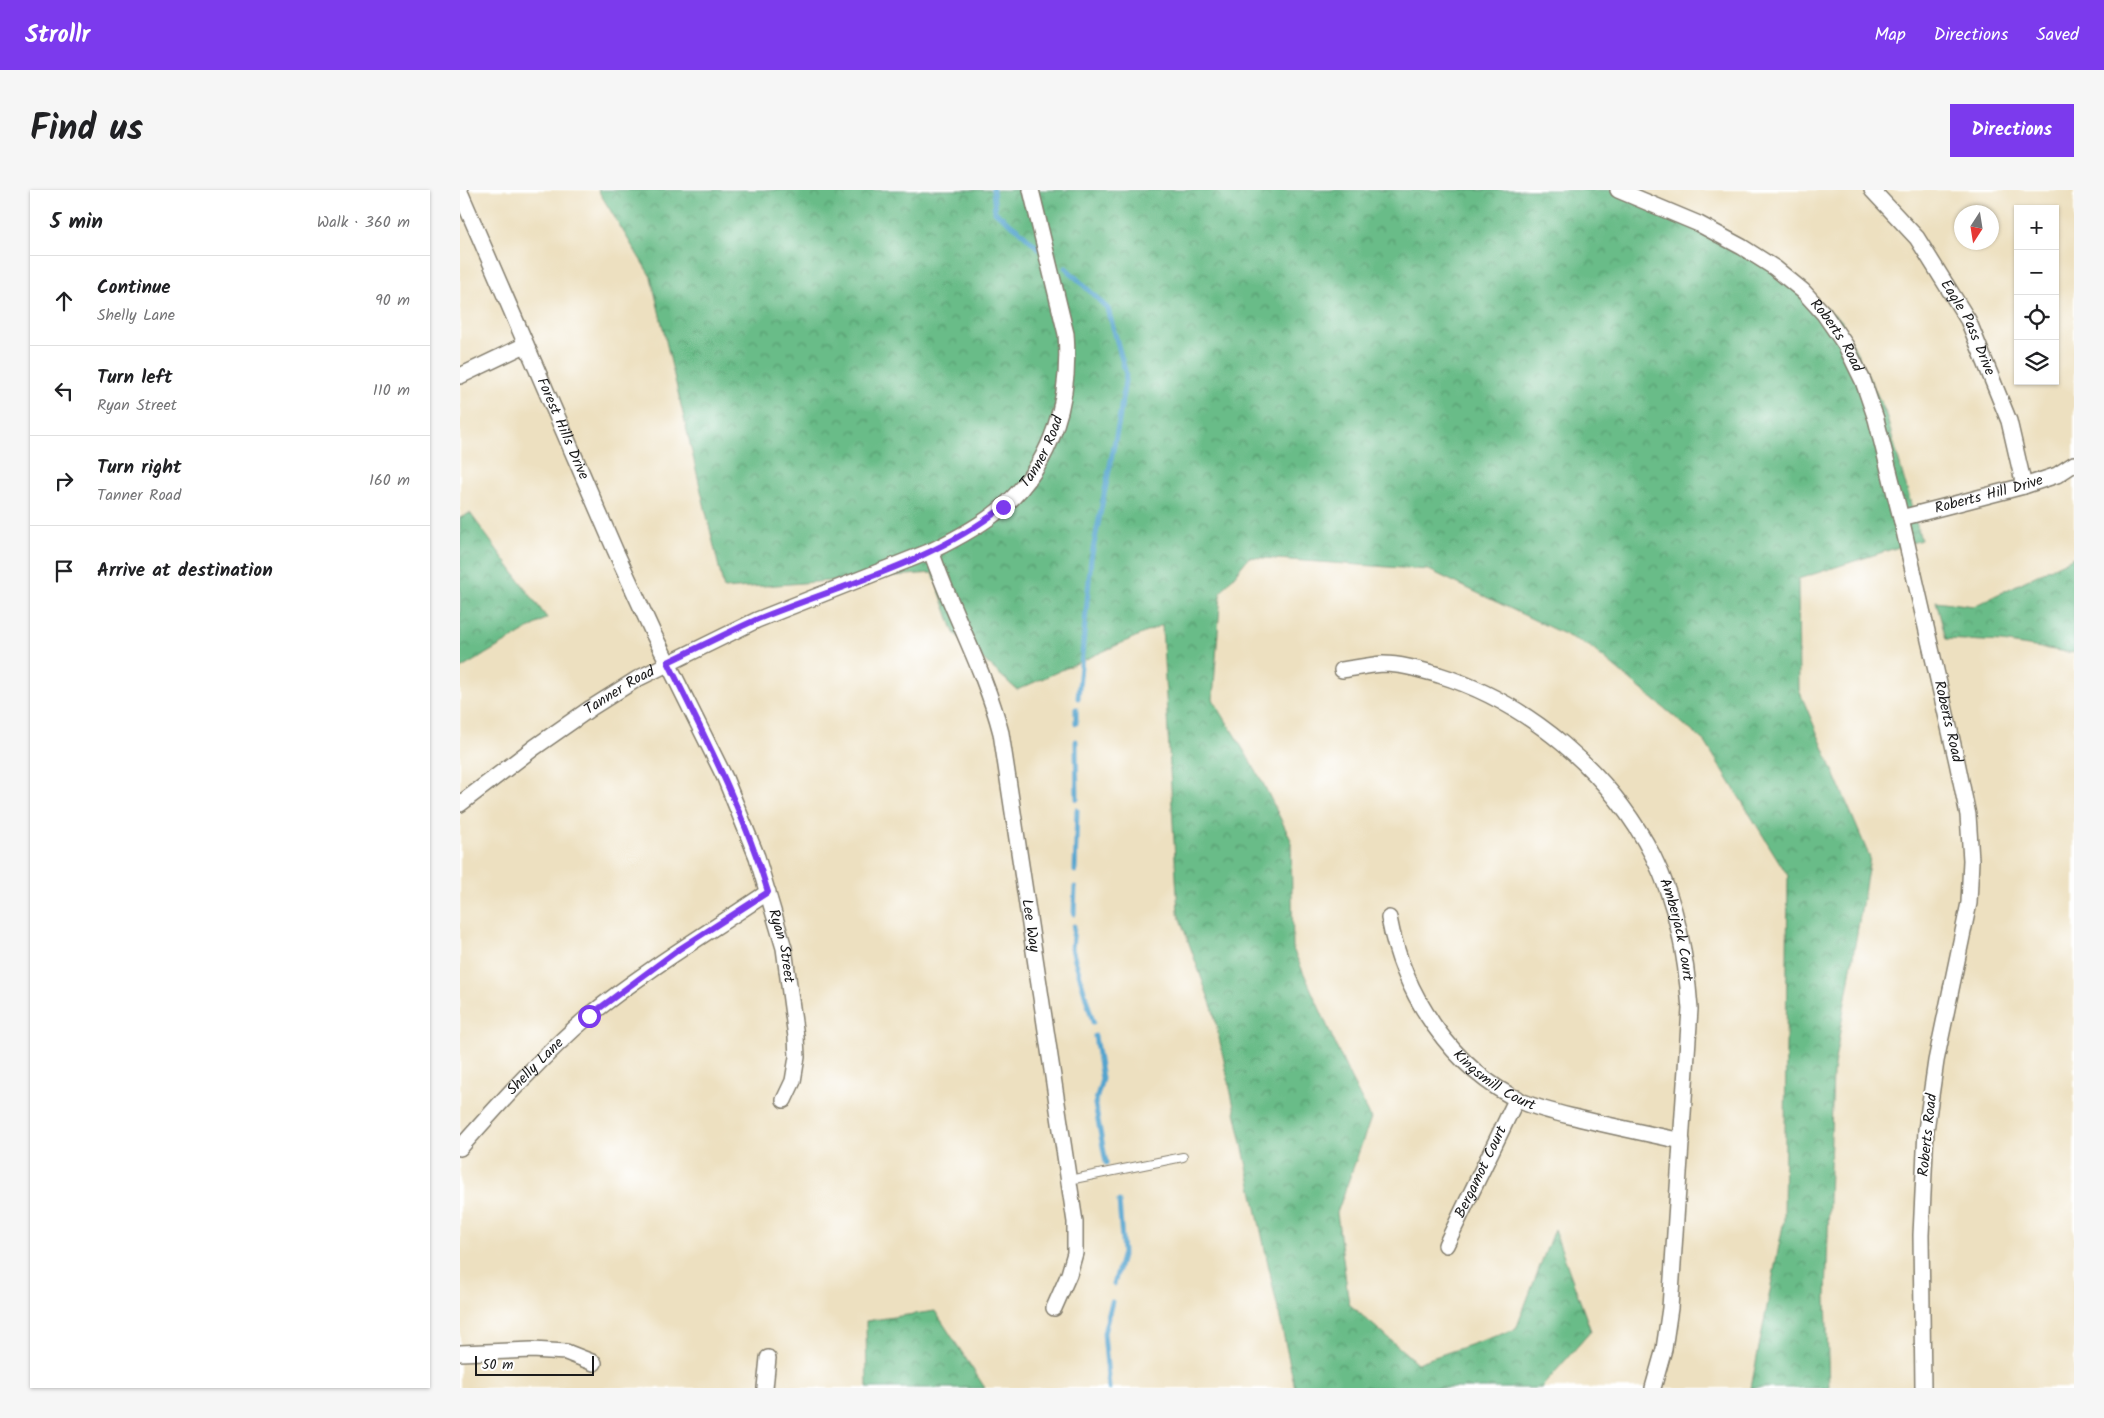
<!DOCTYPE html>
<meta charset="utf-8">
<style>
body{margin:0;font-family:Kalam,sans-serif;background:#f6f6f6;color:#202124}
.controls{position:absolute;right:15px;top:15px;display:grid;overflow:hidden;border-radius:0px;box-shadow:0 1px 4px #0004}
.controls button{width:45px;height:45px;display:grid;place-items:center;padding:0;border:0;border-bottom:1px solid #e0e0e0;background:#fff;color:#202124;font:25px sans-serif}
.compass{position:absolute;left:1494px;top:15px;width:45px;height:45px;border-radius:50%;background:#fff;box-shadow:0 1px 4px #0004;rotate:192deg}
.scale{position:absolute;left:15px;bottom:12px;width:119px;box-sizing:border-box;padding-left:5px;border:2px solid #1c1c1c;border-top:0;font-size:14px;line-height:18px;white-space:nowrap;color:#1c1c1c;-webkit-text-stroke:4px #fff;paint-order:stroke}
.stop{position:absolute;width:15px;height:15px;margin:-11px;border:4px solid #7c3aed;border-radius:50%;background:#fff}
.stop.end{background:#7c3aed;border-color:#fff;box-shadow:0 1px 5px #0008}
.list{margin:0;padding:0;list-style:none}
h2{display:flex;justify-content:space-between;align-items:center;height:65px;margin:0;padding:0 20px;font-size:21px}
h2 small{font-size:16px;font-weight:400;color:#757577}
.list li{display:grid;grid-template-columns:32px 1fr auto;gap:15px;align-items:center;box-sizing:border-box;height:90px;padding:0 20px;border-top:1px solid #e0e0e0}
.list b{display:block;font-size:19px;white-space:nowrap}
.list p{margin:0;font-size:16px;white-space:nowrap;color:#757577}
.list em{font-size:16px;font-style:normal;color:#757577}
.icon{flex:none;width:28px;height:28px;fill:none;stroke:currentColor;stroke-width:2;stroke-linecap:round;stroke-linejoin:round}
.map{position:relative;flex:none;width:1614px;height:1198px;overflow:hidden;border-radius:0px}
header{display:flex;align-items:center;gap:30px;box-sizing:border-box;height:70px;padding:0 25px;background:#7c3aed;color:#fff}
header strong{font-size:24px}
nav{display:flex;gap:28px;margin-inline-start:auto;font-size:18px}
.intro{display:flex;align-items:center;justify-content:space-between;box-sizing:border-box;height:120px;padding:0 30px}
h1{margin:0;font-size:35px}
.button{padding:12px 22px;border-radius:0px;background:#7c3aed;color:#fff;font-size:18px;font-weight:700}
main{display:flex;gap:30px;padding:0 30px}
aside{flex:1;background:#fff;border-radius:0px;box-shadow:0 1px 4px #0004}
.map>svg:first-child{display:block}
.forest{fill:url(#forest-crowns);stroke:#426c52}
.lines{fill:none;stroke-linecap:round;stroke-linejoin:round}
.stream{stroke:#54a4ce;stroke-width:5}
.service-casing{stroke:#847e6e;stroke-width:10}
.minor-casing{stroke:#847e6e;stroke-width:18}
.service{stroke:#fff;stroke-width:8}
.minor{stroke:#fff;stroke-width:15}
.route{stroke:#7c3aed;stroke-width:6}
.labels{text-anchor:middle;dominant-baseline:central;stroke-width:4;stroke-linejoin:round;paint-order:stroke}
.street-label{font-size:15px;fill:#1c1c1c;stroke:#fff}
</style>
<header>
<strong>Strollr</strong>
<nav><a>Map</a><a>Directions</a><a>Saved</a></nav>
</header>
<div class="intro"><h1>Find us</h1><a class="button">Directions</a></div>
<main>
<aside>
<h2>5 min<small>Walk · 360 m</small></h2>
<ul class="list">
<li><svg class="icon" aria-label="ahead" viewBox="0 0 24 24"><path d="M12 20V5M6 11l6-6 6 6"/></svg><div><b>Continue</b><p>Shelly Lane</p></div><em>90 m</em></li>
<li><svg class="icon" aria-label="left" viewBox="0 0 24 24"><path d="M17 20v-9H6M10 6l-5 5 5 5"/></svg><div><b>Turn left</b><p>Ryan Street</p></div><em>110 m</em></li>
<li><svg class="icon" aria-label="right" viewBox="0 0 24 24"><path d="M7 20v-9h11M14 6l5 5-5 5"/></svg><div><b>Turn right</b><p>Tanner Road</p></div><em>160 m</em></li>
<li><svg class="icon" aria-label="arrive" viewBox="0 0 24 24"><path d="M6 21V4h12l-3 4 3 4H6"/></svg><div><b>Arrive at destination</b></div></li>
</ul>
</aside>
<div class="map">
<svg width="1614" height="1198" viewBox="0 0 1614 1198">
<defs>
<pattern id="forest-crowns" width="20" height="18" patternUnits="userSpaceOnUse" patternTransform="scale(1.25)"><rect width="20" height="18" fill="#69bc88"/><path d="M2 6a3 3 0 1 1 6 0M12 15a3 3 0 1 1 6 0" fill="none" stroke="#56986e"/></pattern>
</defs>
<rect width="100%" height="100%" fill="#fff"/>
<filter id="ink" filterUnits="userSpaceOnUse"><feTurbulence type="fractalNoise" baseFrequency=".02" numOctaves="2"/><feDisplacementMap in="SourceGraphic" scale="10" xChannelSelector="R" yChannelSelector="G"/><feConvolveMatrix kernelMatrix="1 2 1 2 8 2 1 2 1" color-interpolation-filters="sRGB"/></filter>
<filter id="wash" filterUnits="userSpaceOnUse"><feTurbulence type="fractalNoise" baseFrequency=".0096" numOctaves="4" result="noise"/><feDisplacementMap in="SourceGraphic" scale="20" xChannelSelector="R" yChannelSelector="G"/><feGaussianBlur stdDeviation="1.12" result="paint"/><feColorMatrix in="noise" values="0 0 0 0 0 0 0 0 0 0 0 0 0 0 0 0 0 1.4 0 .05"/><feComposite in="paint" operator="in"/></filter>
<g filter="url(#wash)">
<rect width="100%" height="100%" fill="#ede0c0"/>
<path class="forest" d="M138,0H1164L1289,58L1381,130L1425,221L1461,350L1338,389L1339,500L1410,668L1373,882L1366,1108L1369,1198H1291L1324,1030L1328,686L1245,552L1129,456L969,380L789,367L761,402L753,509L802,591L831,650L833,759L890,887L911,928L877,1023L889,1114L957,1173L1056,1139L1094,1039L1131,1141L1081,1198H835L753,820L718,723L702,435L557,500L494,443L473,383L264,399L191,87Z
M10,323L87,428L0,479V328Z
M1614,367V463L1542,452L1486,449L1476,411L1514,416Z
M475,1121L525,1198H407L406,1131Z"/>
<g class="lines">
<path class="stream" d="M533,0L535,22L560,41L579,59
M606,78L648,119L666,184L659,231L631,369L618,508
M616,533V519
M616,551L617,609
M615,681L617,620
M614,724L615,697
M614,736L612,759L633,832
M635,846L642,889L635,914L646,973
M654,1094L663,1063L659,1011
M649,1198L644,1143L652,1112"/>
</g>
</g>
<g filter="url(#ink)">
<g class="lines">
<g class="service-casing">
<path id="service" d="M609,990L723,967"/>
</g>
<g class="minor-casing">
<g id="minor">
<path id="s1" d="M1158,0L1239,34L1282,57L1315,78L1343,101L1364,124L1386,156L1403,191L1416,229L1441,328L1497,572L1508,625L1511,670L1509,713L1476,871L1466,940L1461,1045L1463,1198"/>
<path id="s2" d="M1412,0L1457,48L1508,130L1549,231L1564,296"/>
<path id="s3" d="M0,2L155,360L193,443L265,588L297,667L324,758L336,847L337,867L333,891L324,910"/>
<path d="M0,186L65,155"/>
<path id="s4" d="M1441,328L1564,296L1597,285L1614,274"/>
<path id="s5" d="M471,361C492,423 525,480 541,543L615,1032V1063L609,1084L594,1118"/>
<path id="s6" d="M882,480C895,478 910,475 923,474C942,474 961,480 979,485C1069,513 1150,582 1193,666C1217,714 1226,765 1230,819L1210,1118L1204,1159L1193,1198"/>
<path id="s7" d="M0,614L75,557L131,518L177,489L297,430L471,361C496,349 522,335 543,317C593,273 611,208 606,144L571,0"/>
<path id="s8" d="M929,728C943,803 991,879 1063,912C1082,920 1102,924 1122,929C1155,937 1189,944 1222,951"/>
<path id="s9" d="M0,958C41,912 83,865 130,825C187,779 248,743 308,702"/>
<path id="s10" d="M986,1055L1057,908"/>
<path d="M0,1163L72,1160L106,1162L134,1173"/>
<path d="M305,1198L308,1168"/>
</g>
</g>
<use href="#service" class="service"/>
<use href="#minor" class="minor"/>
</g>
</g>
<g class="lines" filter="url(#ink)">
<path class="route" d="M129,826L218,760L308,702C284,622 245,547 208,472C238,458 268,442 298,429C381,395 472,373 543,317"/>
</g>
<g class="labels">
<g class="street-label">
<text stroke="none"><textPath href="#s2" startOffset="169">Eagle Pass Drive</textPath></text>
<text stroke="none"><textPath href="#s1" startOffset="268">Roberts Road</textPath></text>
<text stroke="none"><textPath href="#s3" startOffset="258">Forest Hills Drive</textPath></text>
<text stroke="none"><textPath href="#s7" startOffset="691">Tanner Road</textPath></text>
<text stroke="none"><textPath href="#s4" startOffset="91">Roberts Hill Drive</textPath></text>
<text stroke="none"><textPath href="#s7" startOffset="196">Tanner Road</textPath></text>
<text stroke="none"><textPath href="#s1" startOffset="672">Roberts Road</textPath></text>
<text stroke="none"><textPath href="#s5" startOffset="390">Lee Way</textPath></text>
<text stroke="none"><textPath href="#s6" startOffset="464">Amberjack Court</textPath></text>
<text stroke="none"><textPath href="#s3" startOffset="821">Ryan Street</textPath></text>
<text stroke="none"><textPath href="#s9" startOffset="111">Shelly Lane</textPath></text>
<text stroke="none"><textPath href="#s8" startOffset="200">Kingsmill Court</textPath></text>
<text transform="translate(1468 945) rotate(-84)">Roberts Road</text>
<text stroke="none"><textPath href="#s10" startOffset="81">Bergamot Court</textPath></text>
</g>
</g>
</svg>
<div class="controls">
<button>+</button>
<button>−</button>
<button><svg class="icon" aria-label="locate" viewBox="0 0 24 24"><circle cx="12" cy="12" r="6"/><path d="M12 2v4M12 18v4M2 12h4M18 12h4"/></svg></button>
<button><svg class="icon" aria-label="layers" viewBox="0 0 24 24"><path d="M12 4l9 5-9 5-9-5zM3 14l9 5 9-5"/></svg></button>
</div>
<svg class="compass" viewBox="-18 -18 36 36"><path d="M0-13l5 13h-10z" fill="#e53935"/><path d="M0 13l5-13h-10z" fill="#757577"/></svg>
<div class="scale">50 m</div>
<div class="stop" style="left:129px;top:826px"></div>
<div class="stop end" style="left:543px;top:317px"></div>
</div>
</main>
